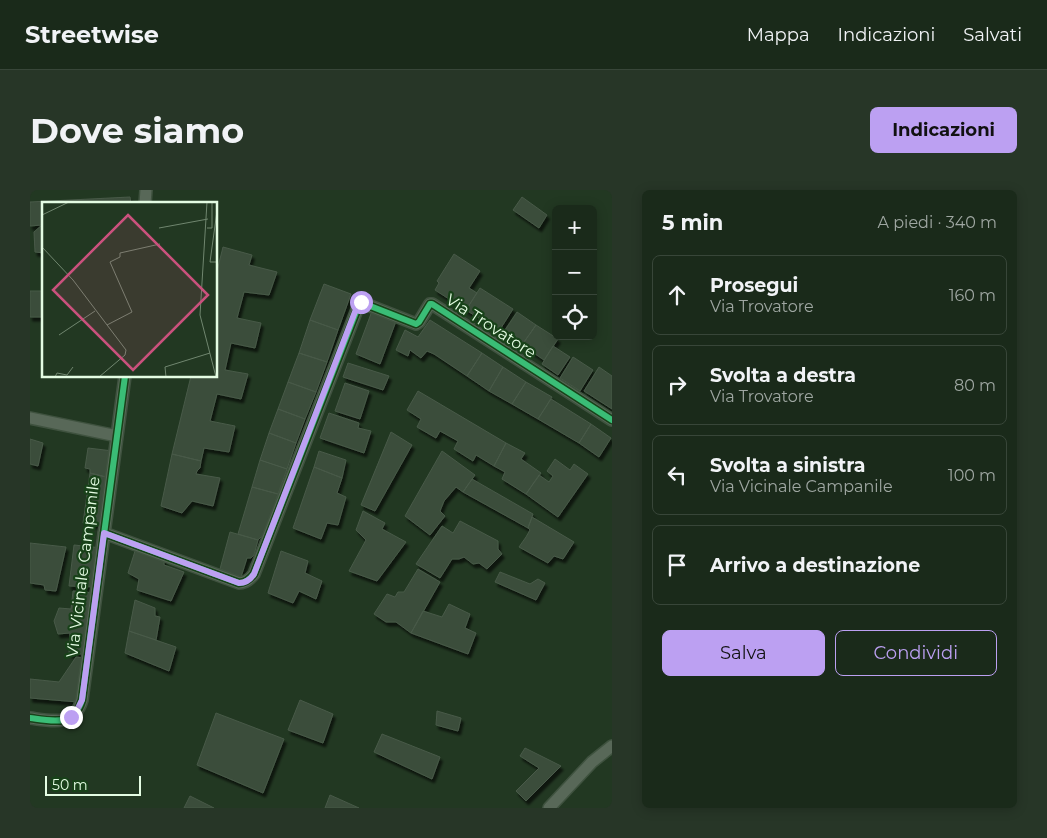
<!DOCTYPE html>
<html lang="it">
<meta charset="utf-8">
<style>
body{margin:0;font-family:Montserrat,sans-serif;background:#273627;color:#f1f3f6}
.controls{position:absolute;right:15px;top:15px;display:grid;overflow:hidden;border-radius:8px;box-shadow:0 2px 12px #0003}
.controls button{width:45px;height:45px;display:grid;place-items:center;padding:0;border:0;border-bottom:1px solid #384639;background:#1a2a1a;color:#f1f3f6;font:25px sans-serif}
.scale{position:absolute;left:15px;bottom:12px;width:96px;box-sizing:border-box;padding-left:5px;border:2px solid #e4fce3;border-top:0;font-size:14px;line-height:18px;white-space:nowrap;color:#e4fce3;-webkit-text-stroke:4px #184219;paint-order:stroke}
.stop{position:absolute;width:15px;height:15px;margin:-11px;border:4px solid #bca0f2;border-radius:50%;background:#fff}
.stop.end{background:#bca0f2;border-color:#fff;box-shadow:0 1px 5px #0008}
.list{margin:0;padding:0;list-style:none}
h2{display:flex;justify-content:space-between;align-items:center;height:65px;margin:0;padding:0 20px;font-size:21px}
h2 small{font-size:16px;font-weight:400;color:#9fa7a2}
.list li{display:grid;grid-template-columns:32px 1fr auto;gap:15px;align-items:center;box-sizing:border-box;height:80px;margin:0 10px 10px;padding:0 10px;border:1px solid #384639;border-radius:8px}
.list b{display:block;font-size:19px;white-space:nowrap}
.list p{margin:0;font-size:16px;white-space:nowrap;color:#9fa7a2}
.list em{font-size:16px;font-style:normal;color:#9fa7a2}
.actions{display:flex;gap:10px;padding:15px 20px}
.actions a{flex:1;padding:11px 0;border:1px solid #bca0f2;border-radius:8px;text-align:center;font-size:18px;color:#bca0f2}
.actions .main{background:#bca0f2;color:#111}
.icon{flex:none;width:28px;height:28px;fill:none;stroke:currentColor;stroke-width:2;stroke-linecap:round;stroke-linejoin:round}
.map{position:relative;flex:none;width:582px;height:618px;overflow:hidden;border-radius:8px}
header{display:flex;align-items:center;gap:30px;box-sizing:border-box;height:70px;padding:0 25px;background:#1a2a1a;border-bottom:1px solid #384639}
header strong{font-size:24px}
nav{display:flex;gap:28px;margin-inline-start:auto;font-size:18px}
.intro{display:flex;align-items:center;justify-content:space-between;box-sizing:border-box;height:120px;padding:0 30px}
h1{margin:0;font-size:35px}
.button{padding:12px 22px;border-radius:8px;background:#bca0f2;color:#111;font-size:18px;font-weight:700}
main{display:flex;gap:30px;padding:0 30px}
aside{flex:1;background:#1a2a1a;border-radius:8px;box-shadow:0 2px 12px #0003}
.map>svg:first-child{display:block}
.building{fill:#3b4d3b;stroke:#485a48;filter:url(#shadow)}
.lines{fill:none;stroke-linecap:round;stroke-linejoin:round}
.minor-casing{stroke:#3f523f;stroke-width:14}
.minor{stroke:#586858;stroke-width:11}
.cycleway-casing{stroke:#184219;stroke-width:9}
.cycleway{stroke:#3abd76;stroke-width:6}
.route{stroke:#bca0f2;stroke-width:6}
.labels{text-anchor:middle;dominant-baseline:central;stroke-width:4.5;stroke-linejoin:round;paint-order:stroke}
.street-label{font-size:16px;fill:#e4fce3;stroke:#184219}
.inset-road{fill:none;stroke:#70866f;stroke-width:1}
.view{fill:#ca517d;fill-opacity:0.15;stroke:#ca517d;stroke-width:2.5}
.inset-edge{fill:none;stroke:#e4fce3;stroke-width:2.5}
</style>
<header>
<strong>Streetwise</strong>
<nav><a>Mappa</a><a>Indicazioni</a><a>Salvati</a></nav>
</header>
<div class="intro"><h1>Dove siamo</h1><a class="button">Indicazioni</a></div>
<main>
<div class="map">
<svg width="582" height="618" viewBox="0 0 582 618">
<defs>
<filter id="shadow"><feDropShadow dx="2.5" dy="4" stdDeviation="1" flood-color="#0009"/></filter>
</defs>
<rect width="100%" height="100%" fill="#223822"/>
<path class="building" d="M100,7L101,14H14V63L5,62L4,42L12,35L0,36V12Z
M492,7L517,25L509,38L483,20Z
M193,57L222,65L219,75L247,82L239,105L214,102L207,128L231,133L225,158L201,153L195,180L218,184L211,209L187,204L180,231L205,236L199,262L174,258L171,271L142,264L161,186H186V85Z
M424,64L450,81L439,98L447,103L436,120L405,100L409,93L407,91Z
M294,94L321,104L308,140L280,130Z
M450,98L483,119L469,141L436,120Z
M0,101H14V127H0Z
M342,121L366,131L350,174L326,164Z
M487,122L506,135L492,155L473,143Z
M280,130L308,140L297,172L269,163Z
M400,130L452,163L437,186L404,164L397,161L391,168L380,160L378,166L366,160L375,140L388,147Z
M506,135L528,149L514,170L492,155Z
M523,156L540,167L528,185L512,174Z
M269,163L297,172L286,202L258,192Z
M452,163L473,177L459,201L437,186Z
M543,167L563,180L550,201L530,188Z
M318,173L359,186L353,200L313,187Z
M473,177L496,192L482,214L459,201Z
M569,177L582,186V219L554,201Z
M258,192L286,202L275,229L248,219Z
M496,192L522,207L508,229L482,214Z
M315,193L339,201L330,229L305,221Z
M388,201L476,253L464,276L446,265L443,271L424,259L428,251L410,241L406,248L387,237L391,229L377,220Z
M521,209L561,234L549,253L508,229Z
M248,219L275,229L266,253L239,243Z
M299,223L329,233L328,238L341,241L334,263L290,248Z
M561,234L581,248L569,267L549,253Z
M361,242L382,255L345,321L331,315Z
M239,243L266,253L257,279L230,270Z
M0,249L13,253L8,276L0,274Z
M476,253L495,263L491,269L511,283L496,304L472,289L475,282L464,276Z
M58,258L83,261L80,288L60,283V279L55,278Z
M289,261L316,270L312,288L284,277Z
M412,261L445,285L433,302L426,297L414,311L410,321L415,326L400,345L375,326Z
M142,264L171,271L170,278L167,281L166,284L190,288L183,316L162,311L152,323L131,316Z
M525,269L540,280L544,274L558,284L528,327L496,304L509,285L519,292L523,286L517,281Z
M230,270L257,279L248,304L222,297Z
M284,277L312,288L307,303L316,307L308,335L297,333L291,349L263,338Z
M60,283L80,288L75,336L53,333Z
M442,289L503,324L498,338L433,302Z
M222,297L248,304L236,342L228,350L208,344Z
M333,321L355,333L352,339L376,352L347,391L319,381L336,350L326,340Z
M502,327L544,352L533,369L524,366L518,373L489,357L496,347L500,340L498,338Z
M430,331L468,351V359L472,364L457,379L449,373L443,374L434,367L429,369H422L410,388L386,374L412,336L423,343Z
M200,342L228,350L224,365L221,368H217L211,387L190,379Z
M0,353L36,357L26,401L15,400L14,395L0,393Z
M44,355L72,358L67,397L39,396Z
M106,358L134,368V375L154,382L141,411L107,400L109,389L98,383Z
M251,361L278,371L275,383L292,391L286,409L269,401L263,413L238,403Z
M388,379L410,392L381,443L366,432H356L344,424L357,404L365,407L368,402H374Z
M470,382L500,394L508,389L515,393L506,410L465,392Z
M43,401L63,403L56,464H39L40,443L28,444L24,431L29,418L41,419Z
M105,410L125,418V426L130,427L126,450L99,441Z
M419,414L440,424L435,438L446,443L438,464L381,443L393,421L412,427Z
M99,441L146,457L139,481L95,463Z
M46,467L54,468L48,512L0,508V489L29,492Z
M270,510L303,524L293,553L258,540Z
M407,521L431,528L428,541L406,535Z
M186,523L254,549L233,603L167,575Z
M352,544L410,567L402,589L344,562Z
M495,558L531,576L496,611L486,601L509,578L490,566Z
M300,605L329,618H295Z
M160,606L184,618H154Z"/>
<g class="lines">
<g class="minor-casing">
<path id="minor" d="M115,14L116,0
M0,228L87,246
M74,343L209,393C216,393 220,389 224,384L330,112L386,134L389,132L400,114H402L582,230
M0,528C22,531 44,537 52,510L95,186
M519,618L562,572L582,556"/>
</g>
<use href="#minor" class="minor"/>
<g class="cycleway-casing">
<path id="cycleway" d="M74,343L209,393C216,393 220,389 224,384L330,112L386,134L389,132L400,114H402L582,230
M0,528C22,531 44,537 52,510L95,186"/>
</g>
<use href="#cycleway" class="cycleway"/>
</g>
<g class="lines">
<path class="route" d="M41,527L46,522L52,510L74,343L209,393C216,393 220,390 224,384L328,114L331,112"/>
</g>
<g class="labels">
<g class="street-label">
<text transform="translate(461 136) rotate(33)">Via Trovatore</text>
<text transform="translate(53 377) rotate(-83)">Via Vicinale Campanile</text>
</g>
</g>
<g transform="translate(12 12)">
<rect width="175" height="175" fill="#223822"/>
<path class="inset-road" d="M165,0L158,113L174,175M175,9L168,60H175M0,13L27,0M117,26L166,17M165,26H170V0M0,45L31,78L84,148L83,153L57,175M65,123L90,110L68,60L78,55V51L118,42M17,133L53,109M13,175L15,171L25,173L31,165M124,175L123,165L168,151"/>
<path class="view" d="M86,13L166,93L91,168L11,88Z"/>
<rect width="175" height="175" class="inset-edge"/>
</g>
</svg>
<div class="controls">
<button>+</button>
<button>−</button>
<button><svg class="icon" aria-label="locate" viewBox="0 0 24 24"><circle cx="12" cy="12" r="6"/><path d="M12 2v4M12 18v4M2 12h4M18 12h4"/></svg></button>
</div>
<div class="scale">50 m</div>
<div class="stop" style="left:331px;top:112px"></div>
<div class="stop end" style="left:41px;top:527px"></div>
</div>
<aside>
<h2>5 min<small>A piedi · 340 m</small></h2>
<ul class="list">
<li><svg class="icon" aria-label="ahead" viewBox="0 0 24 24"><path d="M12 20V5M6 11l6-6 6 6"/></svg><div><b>Prosegui</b><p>Via Trovatore</p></div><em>160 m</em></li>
<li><svg class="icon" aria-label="right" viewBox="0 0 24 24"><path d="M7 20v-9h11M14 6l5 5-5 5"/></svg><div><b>Svolta a destra</b><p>Via Trovatore</p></div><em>80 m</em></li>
<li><svg class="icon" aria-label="left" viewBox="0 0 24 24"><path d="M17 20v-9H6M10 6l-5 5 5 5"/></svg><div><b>Svolta a sinistra</b><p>Via Vicinale Campanile</p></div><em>100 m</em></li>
<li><svg class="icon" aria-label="arrive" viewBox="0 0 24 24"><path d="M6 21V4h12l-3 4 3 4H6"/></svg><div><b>Arrivo a destinazione</b></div></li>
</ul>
<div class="actions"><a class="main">Salva</a><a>Condividi</a></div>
</aside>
</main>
